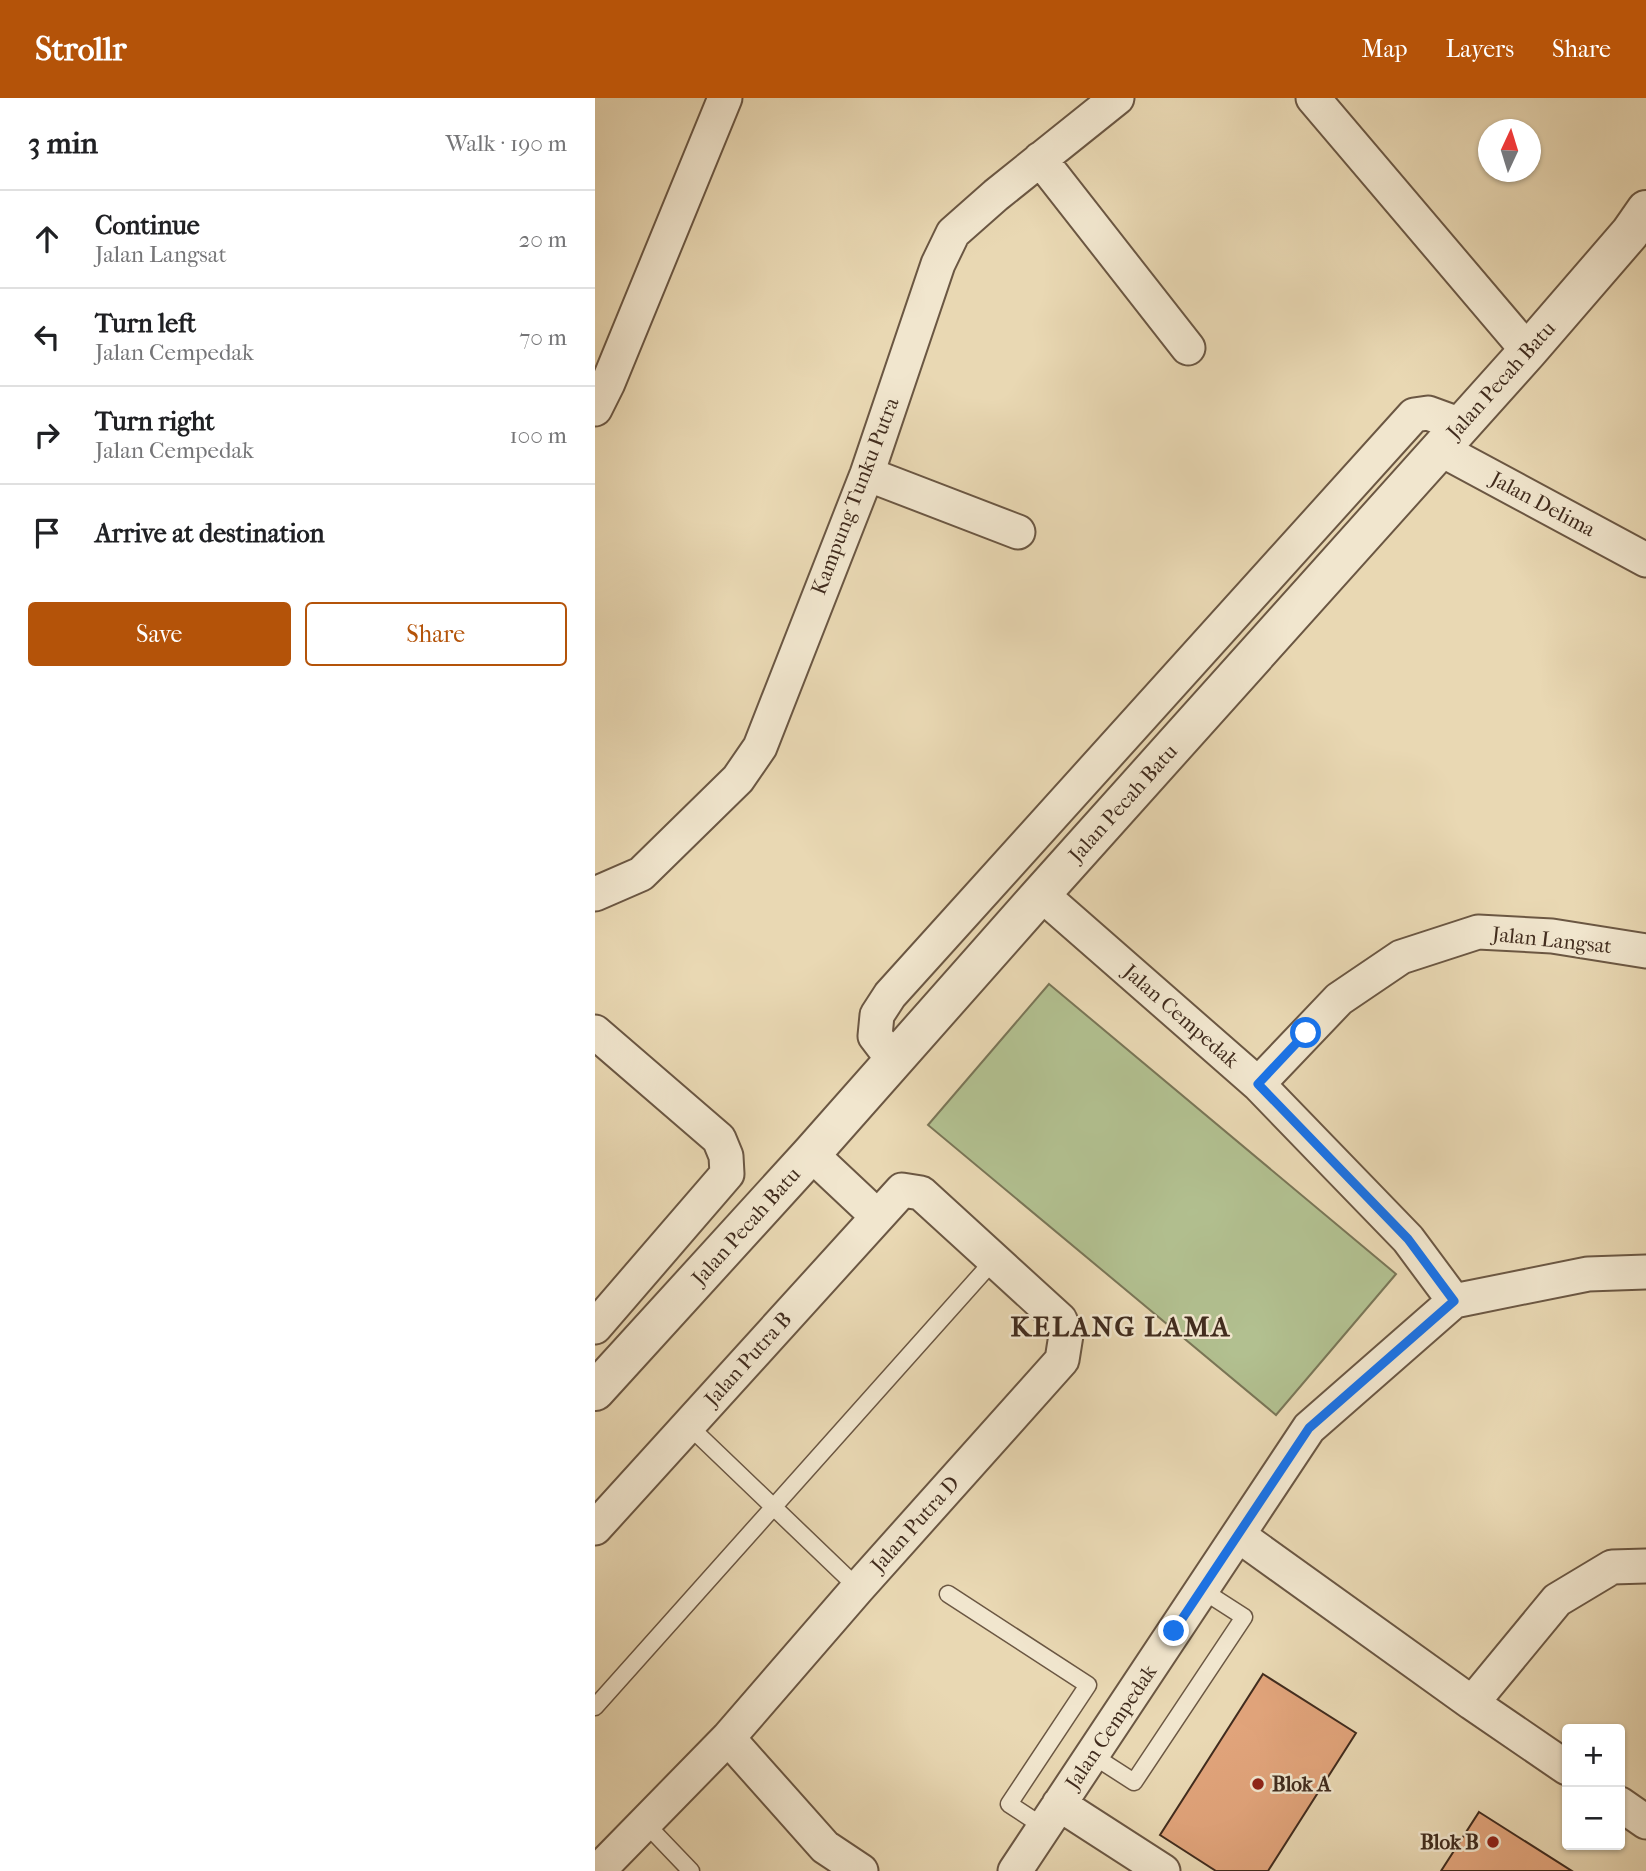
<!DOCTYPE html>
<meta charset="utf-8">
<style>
body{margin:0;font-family:"IM FELL French Canon",serif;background:#f2f2f2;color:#202124}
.controls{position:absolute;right:21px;bottom:21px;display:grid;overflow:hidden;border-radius:7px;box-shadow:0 2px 5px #0004}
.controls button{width:63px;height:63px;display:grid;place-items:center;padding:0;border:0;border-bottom:2px solid #e0e0e0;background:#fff;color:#202124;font:35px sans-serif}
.compass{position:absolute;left:883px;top:21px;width:63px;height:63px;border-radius:50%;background:#fff;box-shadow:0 2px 5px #0004;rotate:4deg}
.stop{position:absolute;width:21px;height:21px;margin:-16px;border:5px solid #1a73e8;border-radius:50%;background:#fff}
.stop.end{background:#1a73e8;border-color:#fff;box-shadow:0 2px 7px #0008}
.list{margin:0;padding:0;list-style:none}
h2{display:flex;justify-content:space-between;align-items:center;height:91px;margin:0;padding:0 28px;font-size:30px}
h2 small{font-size:23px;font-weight:400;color:#757577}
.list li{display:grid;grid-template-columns:46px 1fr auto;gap:21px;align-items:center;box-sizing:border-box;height:98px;padding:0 28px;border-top:2px solid #e0e0e0}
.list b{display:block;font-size:26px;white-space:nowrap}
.list p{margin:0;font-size:23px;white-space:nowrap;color:#757577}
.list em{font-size:23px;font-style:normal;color:#757577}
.actions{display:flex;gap:14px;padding:21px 28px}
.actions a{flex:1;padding:16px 0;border:2px solid #b45309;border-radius:7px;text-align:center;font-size:24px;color:#b45309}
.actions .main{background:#b45309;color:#fff}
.icon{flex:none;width:38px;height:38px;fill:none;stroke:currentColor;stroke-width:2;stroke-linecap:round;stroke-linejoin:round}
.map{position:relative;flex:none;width:1051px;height:1773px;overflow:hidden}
header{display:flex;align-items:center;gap:42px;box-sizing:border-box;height:98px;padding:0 35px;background:#b45309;color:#fff}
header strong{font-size:33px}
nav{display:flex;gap:38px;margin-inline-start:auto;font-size:24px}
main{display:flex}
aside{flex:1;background:#fff}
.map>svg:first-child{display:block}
.green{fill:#b2c090;stroke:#7a7657;stroke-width:2}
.building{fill:#e1a47b;stroke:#412c1e;stroke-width:2}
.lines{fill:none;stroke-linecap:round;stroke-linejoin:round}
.service-casing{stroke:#6b5743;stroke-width:19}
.minor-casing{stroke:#6b5743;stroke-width:37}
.tertiary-casing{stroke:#6b5743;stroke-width:42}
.service{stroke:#f1e6ce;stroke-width:16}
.minor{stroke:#f1e6ce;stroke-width:33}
.tertiary{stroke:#f1e6ce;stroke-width:38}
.route{stroke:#1a73e8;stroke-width:9}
.poi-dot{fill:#8f2418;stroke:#f1e6ce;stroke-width:2.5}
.labels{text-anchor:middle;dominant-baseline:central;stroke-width:5;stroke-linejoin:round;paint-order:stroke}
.street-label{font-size:21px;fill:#412c1e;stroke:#f1e6ce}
.poi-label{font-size:21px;font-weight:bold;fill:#412c1e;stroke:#f1e6ce;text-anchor:start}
.district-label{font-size:28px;font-weight:bold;letter-spacing:2px;fill:#412c1e;stroke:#f1e6ce}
</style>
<header>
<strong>Strollr</strong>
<nav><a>Map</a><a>Layers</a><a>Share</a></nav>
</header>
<main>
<aside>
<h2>3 min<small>Walk · 190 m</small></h2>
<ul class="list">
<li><svg class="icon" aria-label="ahead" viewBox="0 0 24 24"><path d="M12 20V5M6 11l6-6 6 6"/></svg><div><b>Continue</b><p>Jalan Langsat</p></div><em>20 m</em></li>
<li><svg class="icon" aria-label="left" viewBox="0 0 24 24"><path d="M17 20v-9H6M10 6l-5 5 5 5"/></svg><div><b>Turn left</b><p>Jalan Cempedak</p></div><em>70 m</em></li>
<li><svg class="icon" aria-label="right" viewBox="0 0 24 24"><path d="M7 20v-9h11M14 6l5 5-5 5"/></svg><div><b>Turn right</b><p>Jalan Cempedak</p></div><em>100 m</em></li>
<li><svg class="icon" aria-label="arrive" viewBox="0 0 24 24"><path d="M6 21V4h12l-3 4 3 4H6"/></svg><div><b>Arrive at destination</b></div></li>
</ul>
<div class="actions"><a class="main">Save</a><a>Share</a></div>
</aside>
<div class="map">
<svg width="1051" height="1773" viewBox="0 0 1051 1773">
<rect width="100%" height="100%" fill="#e9d8b3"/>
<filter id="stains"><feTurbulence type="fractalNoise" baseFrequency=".00286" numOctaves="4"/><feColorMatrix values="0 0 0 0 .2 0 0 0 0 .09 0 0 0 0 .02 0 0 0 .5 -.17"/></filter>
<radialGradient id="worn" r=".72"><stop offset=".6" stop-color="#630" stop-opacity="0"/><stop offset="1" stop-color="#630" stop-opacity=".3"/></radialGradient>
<path class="green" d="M454,886L801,1176L681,1317L333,1027Z"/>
<path class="building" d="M668,1576L761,1635L673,1773H621L565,1737Z
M884,1714L977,1773H846Z"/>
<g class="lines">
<g class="service-casing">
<path id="service" d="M93,1327L263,1490
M353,1496L493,1587L414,1706L449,1729
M0,1609L399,1162
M497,1657L539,1684L649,1519L607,1492
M50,1725L96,1773"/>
</g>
<g class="minor-casing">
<path id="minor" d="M718,0L933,253
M445,61L593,250
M0,311L13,285L130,0
M845,351L1051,462
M272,376L423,434
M0,796L46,776L143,681L165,649L272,376L343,166L358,135L401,97L522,0
M446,796L663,986L813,1141L859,1203
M0,934L124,1041L131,1058L132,1076L0,1229
M299,963L280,938L282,917L295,897L819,317L833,315L866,327
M663,986L744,901L806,859L883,834L957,838L1051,853
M216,1056L282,1118
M0,1430L307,1092L326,1095L465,1222L471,1237L467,1262L263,1490L133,1640L3,1773
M643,1437L877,1605L972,1670
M877,1605L962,1502L1017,1469L1051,1468
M133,1640L230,1749L266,1773
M464,1706L568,1773
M1025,1706L1051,1724
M420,1773L714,1330L859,1203L993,1176L1051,1174"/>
</g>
<g class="tertiary-casing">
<path id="tertiary" d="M0,1293L216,1056L446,796L933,253L1035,135L1051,112"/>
</g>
<use href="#service" class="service"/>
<use href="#minor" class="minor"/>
<use href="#tertiary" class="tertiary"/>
</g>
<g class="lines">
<path class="route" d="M579,1533L714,1330L859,1203L813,1141L663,986L711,935"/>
</g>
<g class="poi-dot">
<circle cx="663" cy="1686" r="7"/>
<circle cx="898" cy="1744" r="7"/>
</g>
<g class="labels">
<g class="street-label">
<text transform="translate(906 282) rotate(-48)">Jalan Pecah Batu</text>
<text transform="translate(260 398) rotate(-69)">Kampung Tunku Putra</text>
<text transform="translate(948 406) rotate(28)">Jalan Delima</text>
<text transform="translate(528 705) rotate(-48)">Jalan Pecah Batu</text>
<text transform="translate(957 842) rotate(6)">Jalan Langsat</text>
<text transform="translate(586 918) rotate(41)">Jalan Cempedak</text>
<text transform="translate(151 1128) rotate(-48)">Jalan Pecah Batu</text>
<text transform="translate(153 1261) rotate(-48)">Jalan Putra B</text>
<text transform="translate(320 1426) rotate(-48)">Jalan Putra D</text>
<text transform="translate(516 1629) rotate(-56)">Jalan Cempedak</text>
</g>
<g class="poi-label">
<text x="677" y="1686">Blok A</text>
<text x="884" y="1744" text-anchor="end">Blok B</text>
</g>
<g class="district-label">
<text x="526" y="1228">KELANG LAMA</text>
</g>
</g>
<rect width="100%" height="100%" filter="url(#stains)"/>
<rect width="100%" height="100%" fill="url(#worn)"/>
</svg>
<div class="controls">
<button>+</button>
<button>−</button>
</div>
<svg class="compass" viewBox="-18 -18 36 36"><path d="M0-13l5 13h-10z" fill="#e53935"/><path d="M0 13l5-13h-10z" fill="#757577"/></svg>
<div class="stop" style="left:711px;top:935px"></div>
<div class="stop end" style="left:579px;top:1533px"></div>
</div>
</main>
